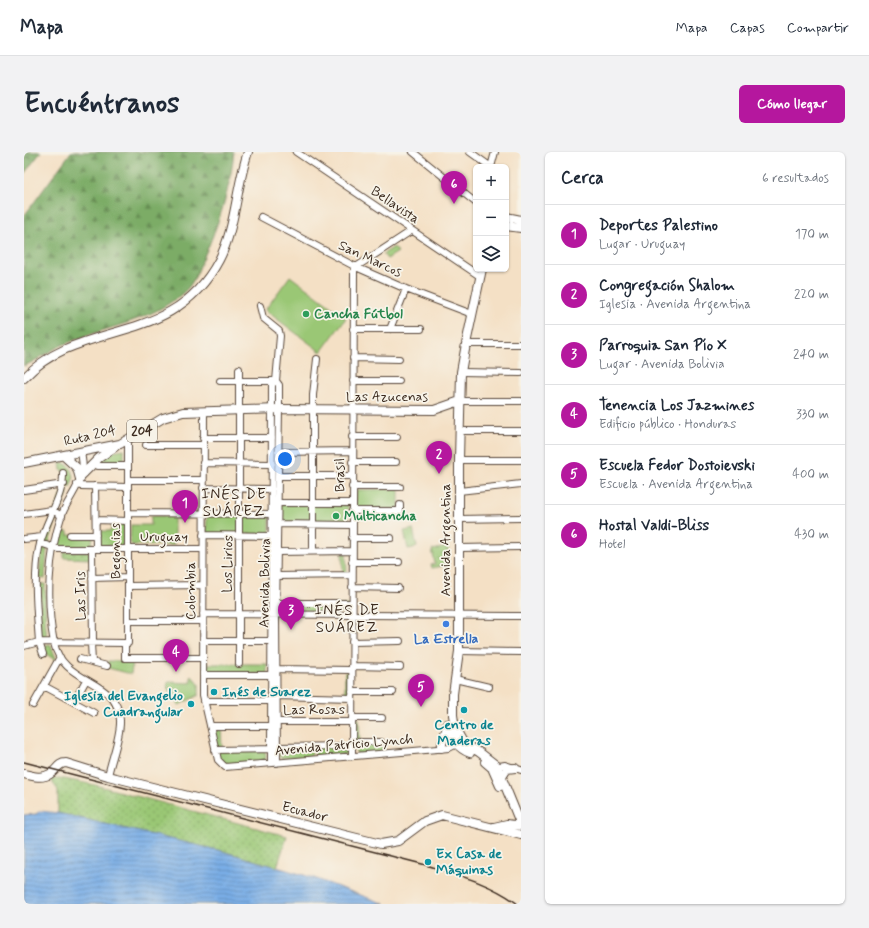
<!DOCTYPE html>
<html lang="es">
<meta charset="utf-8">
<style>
body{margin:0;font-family:Mynerve,sans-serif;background:#f2f2f3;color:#1f2937}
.controls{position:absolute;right:12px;top:12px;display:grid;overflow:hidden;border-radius:6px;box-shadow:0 1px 3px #0004}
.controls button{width:36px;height:36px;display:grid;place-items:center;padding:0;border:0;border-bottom:1px solid #e0e1e3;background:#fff;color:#1f2937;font:20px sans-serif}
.you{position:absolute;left:261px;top:307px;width:14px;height:14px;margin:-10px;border:3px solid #fff;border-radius:50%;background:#1a73e8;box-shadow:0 0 0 6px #1a73e833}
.badge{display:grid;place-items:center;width:26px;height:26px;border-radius:50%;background:#b5179e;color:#fff;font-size:13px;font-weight:700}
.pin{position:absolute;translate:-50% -33px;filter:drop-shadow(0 1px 2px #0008)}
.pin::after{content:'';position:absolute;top:21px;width:14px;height:12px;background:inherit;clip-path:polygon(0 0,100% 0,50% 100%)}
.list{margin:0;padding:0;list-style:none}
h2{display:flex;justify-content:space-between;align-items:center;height:52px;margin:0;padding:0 16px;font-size:17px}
h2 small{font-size:13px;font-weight:400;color:#747a83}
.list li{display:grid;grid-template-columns:26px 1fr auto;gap:12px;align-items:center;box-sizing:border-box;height:60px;padding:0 16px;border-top:1px solid #e0e1e3}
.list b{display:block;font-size:15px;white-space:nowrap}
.list p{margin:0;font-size:13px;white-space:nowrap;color:#747a83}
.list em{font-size:13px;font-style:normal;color:#747a83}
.icon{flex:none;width:22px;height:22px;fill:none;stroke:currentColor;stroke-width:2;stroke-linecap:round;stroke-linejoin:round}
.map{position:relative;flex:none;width:497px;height:752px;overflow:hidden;border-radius:6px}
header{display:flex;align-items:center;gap:24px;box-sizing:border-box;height:56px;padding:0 20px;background:#fff;border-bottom:1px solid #e0e1e3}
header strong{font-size:19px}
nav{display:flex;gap:22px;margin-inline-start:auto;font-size:14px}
.intro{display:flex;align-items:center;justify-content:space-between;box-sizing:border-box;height:96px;padding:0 24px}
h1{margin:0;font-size:28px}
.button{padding:10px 18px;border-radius:6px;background:#b5179e;color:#fff;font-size:14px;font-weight:700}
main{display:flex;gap:24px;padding:0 24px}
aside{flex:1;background:#fff;border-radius:6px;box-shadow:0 1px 3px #0004}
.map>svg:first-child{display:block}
.grass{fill:url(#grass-dots);stroke:#6a7849}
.forest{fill:url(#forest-firs);stroke:#5b6b42}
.park{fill:#9ac774;stroke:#6a7849}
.water{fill:url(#water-rules);stroke:#5a6c82}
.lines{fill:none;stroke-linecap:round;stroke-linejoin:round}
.minor-casing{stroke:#574537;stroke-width:8}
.major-casing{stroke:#574537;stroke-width:10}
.minor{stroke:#fff;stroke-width:6}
.major{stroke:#fff;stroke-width:8}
.rail{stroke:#3b2a1e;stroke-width:1.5}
.leisure-dot{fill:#2e9e5b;stroke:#f7f3e8;stroke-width:1.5}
.shop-dot{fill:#3f7fe0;stroke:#f7f3e8;stroke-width:1.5}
.culture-dot{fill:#0f9aa8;stroke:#f7f3e8;stroke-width:1.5}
.labels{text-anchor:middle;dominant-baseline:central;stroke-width:3.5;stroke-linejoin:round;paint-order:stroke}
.shield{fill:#f7f3e8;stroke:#73665b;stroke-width:1}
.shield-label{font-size:13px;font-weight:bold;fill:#3b2a1e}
.street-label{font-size:14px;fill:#3b2a1e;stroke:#f7f3e8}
.leisure-label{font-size:14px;font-weight:bold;fill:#27864d;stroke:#f7f3e8;text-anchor:start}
.shop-label{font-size:14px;font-weight:bold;fill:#366cbe;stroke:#f7f3e8}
.culture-label{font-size:14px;font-weight:bold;fill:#0d838f;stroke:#f7f3e8;text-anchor:start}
.neighbourhood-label{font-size:15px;letter-spacing:1px;fill:#3b2a1e;stroke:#f7f3e8}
</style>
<header>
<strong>Mapa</strong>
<nav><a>Mapa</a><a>Capas</a><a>Compartir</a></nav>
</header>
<div class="intro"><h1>Encuéntranos</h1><a class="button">Cómo llegar</a></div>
<main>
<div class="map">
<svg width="497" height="752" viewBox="0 0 497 752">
<defs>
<pattern id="grass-dots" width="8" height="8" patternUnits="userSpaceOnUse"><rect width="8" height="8" fill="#9ac774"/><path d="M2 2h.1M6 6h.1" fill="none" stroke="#7fa25f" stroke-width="1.8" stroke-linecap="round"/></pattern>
<pattern id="forest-firs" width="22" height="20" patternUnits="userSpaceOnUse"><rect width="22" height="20" fill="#7bac66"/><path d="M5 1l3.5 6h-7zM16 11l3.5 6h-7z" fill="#668c53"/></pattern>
<pattern id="water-rules" width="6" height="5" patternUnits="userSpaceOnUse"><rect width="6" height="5" fill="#79ade6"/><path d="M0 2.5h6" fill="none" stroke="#648dba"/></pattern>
</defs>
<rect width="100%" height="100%" fill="#f7f3e8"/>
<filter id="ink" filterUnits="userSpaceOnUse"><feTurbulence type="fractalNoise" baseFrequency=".025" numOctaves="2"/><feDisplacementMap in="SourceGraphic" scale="8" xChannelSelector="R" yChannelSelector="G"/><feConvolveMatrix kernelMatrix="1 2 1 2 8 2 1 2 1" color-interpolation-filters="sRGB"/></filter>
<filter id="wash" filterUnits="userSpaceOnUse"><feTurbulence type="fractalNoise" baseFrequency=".012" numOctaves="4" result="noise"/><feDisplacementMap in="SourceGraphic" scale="16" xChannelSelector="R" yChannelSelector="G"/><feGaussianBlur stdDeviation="0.9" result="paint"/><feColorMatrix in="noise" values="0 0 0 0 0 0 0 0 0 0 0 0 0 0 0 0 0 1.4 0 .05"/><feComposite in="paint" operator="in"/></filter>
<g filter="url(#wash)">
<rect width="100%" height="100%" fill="#f4e0c5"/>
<path class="grass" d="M424,395V413L408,416L407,413L411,412L408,398Z
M40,400H67V407L40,406Z
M35,626L71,633L263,684L253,715L198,699L34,661V638L26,627Z"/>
<path class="forest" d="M0,0H17L0,22Z
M47,0H210C206,38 195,72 179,107C174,119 169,133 159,141C126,170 84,174 46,190C29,196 16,207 0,214V64Z"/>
<path class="park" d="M370,95L374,100L363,107L359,102Z
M266,124L322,166L297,200L241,158Z
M100,297V311H75C79,302 91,298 100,297Z
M36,310C45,312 48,316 50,325L46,335L42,333L41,320L37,318Z
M375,337V357H332V338Z
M40,338L44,340L36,360L31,357Z
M255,352L324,353V371H255Z
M29,362L33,365L25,391L19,390Z
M127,364H150V393H108L106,391L107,373H127Z
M183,364H246V382H182Z
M88,372H101L100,393L75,394V379H87Z
M389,377L393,395L384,397L380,379Z
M37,380H44V383L69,385L67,394L37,395L34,388Z
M18,394L23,395L21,427L15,426Z
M318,401H322L323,422H319Z
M16,432H21C22,451 20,467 23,485L21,486L16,484Z
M255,453H325V458L322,460H256Z
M26,492L32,506L31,508L22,502L18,494Z
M84,509H109L107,522L84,516Z
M182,512H243V522L182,521Z
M321,520H325L326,545L321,544Z
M167,523L175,532V543L155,553L143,535L144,530L167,531Z
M330,567H335L336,590H358L359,600L333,602L331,597Z
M188,575H197L198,598L241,599L242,606L238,609L201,612L194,605Z
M255,595H287L288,604L258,606L255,604Z
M290,595H325V602L291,604Z"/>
<path class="water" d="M16,659L34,661L198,699L290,726L361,752H0V663L12,662Z"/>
</g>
<g filter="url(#ink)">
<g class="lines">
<g class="minor-casing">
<path id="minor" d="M272,0L457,125
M389,0L452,51
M446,0L467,15
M467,15L471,0
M237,65L332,115L382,137L448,162
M236,154L239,166L255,179L256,184L252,229L255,233V257L252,462L253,611
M329,177H397
M366,177L382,137
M442,192H497
M329,206L375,207
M437,220L497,221
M196,229H251
M329,229H375
M436,249H497
M180,259L179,543L194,608L201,615L425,596L437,590
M436,279H497
M328,285H373
M179,286H248
M104,288V491H101V506H179
M122,293H179
M57,300C58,307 60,314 58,321C55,336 42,350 37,365C24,404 22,450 30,491C39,533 94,526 96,568C97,584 87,608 84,624
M254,300L328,299
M435,308H497
M328,310H372
M179,311L248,312
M74,314H104
M254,324H328
M104,328H179
M53,332L57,334L104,335
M71,334L72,397
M328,335H376
M179,336L248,337
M0,338L40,332
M435,339L497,332
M254,351H328
M328,359H376V353
M104,361L248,362
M0,362L28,358L38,364
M435,367L497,366
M72,368L104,369
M254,372L328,373
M46,383H72
M179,383L247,384
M328,386H367
M0,387L18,385
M16,391L34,397H179
M436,396L497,395
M68,397L69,490
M289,399V243L293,207
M253,400L328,399
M328,410H375
M253,424L328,423
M68,426L104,425
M104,434L179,433
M328,435L374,436
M253,451H328
M179,462L497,464
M104,469H179
M179,489H247
M328,490L376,489
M67,491L68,510
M0,494L15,490L101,491
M435,499L497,500
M19,502L15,490C13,460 9,426 15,396C20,371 40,344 39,321
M56,507L83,514
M215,512V217
M328,514L376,515
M252,517L328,518
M179,523H247
M431,527L465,535
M20,534L70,561
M328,540H369
M252,544L328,546
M180,549H247
M50,550L62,528
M9,553L36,505
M328,566H358
M252,570H328
M186,574H247
M331,590H357
M252,595L328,594
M191,598L247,597
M328,604L330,119L332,115L387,79
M247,611L248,229
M470,615L481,613L497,618"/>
</g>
<g class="major-casing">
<path id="major" d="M482,65L497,68
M482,74L497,76
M458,117L442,192L437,220L435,308V499L429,542V563L431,576L440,592L455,600L473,614L497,673
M0,226C57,165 148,197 195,108C212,75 212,35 224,0
M40,304L53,316L56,327
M0,311L96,292L139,266L159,260L255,257L410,258L436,249
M58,323L75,306L91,295
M423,572C426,585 433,596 446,601
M417,596L423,574
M461,610L468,616L476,634
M0,622C8,624 18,627 26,622C33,618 34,611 42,611L84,624L357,692L374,689L401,669L418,663L497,683
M478,625L483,617L491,616
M470,675L483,672L497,674"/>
</g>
<use href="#minor" class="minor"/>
<use href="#major" class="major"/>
<path class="rail" d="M0,610L402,713C434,723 466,731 494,752"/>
</g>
</g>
<g class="leisure-dot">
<circle cx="282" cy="162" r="4"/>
<circle cx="312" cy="364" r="4"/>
</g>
<circle class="shop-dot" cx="422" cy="472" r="4"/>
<g class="culture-dot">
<circle cx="190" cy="540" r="4"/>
<circle cx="167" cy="552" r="4"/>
<circle cx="440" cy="558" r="4"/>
<circle cx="404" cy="710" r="4"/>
</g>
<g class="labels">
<rect class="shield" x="103" y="268" width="30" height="22" rx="3"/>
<g class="shield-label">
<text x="118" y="279">204</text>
</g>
<g class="street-label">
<text transform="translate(371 53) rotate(34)">Bellavista</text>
<text transform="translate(346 107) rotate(25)">San Marcos</text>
<text x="363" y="245">Las Azucenas</text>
<text transform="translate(66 284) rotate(-13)">Ruta 204</text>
<text transform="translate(316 323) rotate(-90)">Brasil</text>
<text x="140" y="385">Uruguay</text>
<text transform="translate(422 388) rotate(-90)">Avenida Argentina</text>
<text transform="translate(92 399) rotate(-90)">Begonias</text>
<text transform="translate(204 412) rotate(-89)">Los Lirios</text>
<text transform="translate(241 431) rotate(-89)">Avenida Bolivia</text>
<text transform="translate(167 439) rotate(-90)">Colombia</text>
<text transform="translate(57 444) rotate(-91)">Las Iris</text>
<text x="290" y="558">Las Rosas</text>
<text transform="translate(320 593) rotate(-5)">Avenida Patricio Lynch</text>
<text transform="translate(281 660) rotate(14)">Ecuador</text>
</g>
<g class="leisure-label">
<text x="290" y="162">Cancha Fútbol</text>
<text x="320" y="364">Multicancha</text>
</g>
<g class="shop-label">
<text x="422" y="487">La Estrella</text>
</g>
<g class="culture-label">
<text x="198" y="540">Inés de Suarez</text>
<text x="159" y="544" text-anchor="end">Iglesia del Evangelio<tspan x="159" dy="16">Cuadrangular</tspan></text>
<text x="440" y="573" text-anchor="middle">Centro de<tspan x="440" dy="16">Maderas</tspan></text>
<text x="412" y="702">Ex Casa de<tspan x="412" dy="16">Máquinas</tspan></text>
</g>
<g class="neighbourhood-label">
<text x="210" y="343">INÉS DE<tspan x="210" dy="17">SUÁREZ</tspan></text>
<text x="323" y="459">INÉS DE<tspan x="323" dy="17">SUÁREZ</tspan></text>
</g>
</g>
</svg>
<div class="controls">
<button>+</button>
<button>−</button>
<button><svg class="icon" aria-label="layers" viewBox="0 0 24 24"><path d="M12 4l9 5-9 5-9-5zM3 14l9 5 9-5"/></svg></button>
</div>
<div class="you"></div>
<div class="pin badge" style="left:161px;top:371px">1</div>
<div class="pin badge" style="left:415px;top:322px">2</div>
<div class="pin badge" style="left:267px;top:478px">3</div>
<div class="pin badge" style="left:152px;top:520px">4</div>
<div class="pin badge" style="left:397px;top:555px">5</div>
<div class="pin badge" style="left:430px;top:52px">6</div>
</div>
<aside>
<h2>Cerca<small>6 resultados</small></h2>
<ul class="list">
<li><span class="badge">1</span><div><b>Deportes Palestino</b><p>Lugar · Uruguay</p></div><em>170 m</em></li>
<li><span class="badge">2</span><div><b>Congregación Shalom</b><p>Iglesia · Avenida Argentina</p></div><em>220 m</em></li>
<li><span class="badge">3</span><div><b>Parroquia San Pío X</b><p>Lugar · Avenida Bolivia</p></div><em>240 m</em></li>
<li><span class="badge">4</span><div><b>Tenencia Los Jazmines</b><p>Edificio público · Honduras</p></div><em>330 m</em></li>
<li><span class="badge">5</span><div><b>Escuela Fedor Dostoievski</b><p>Escuela · Avenida Argentina</p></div><em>400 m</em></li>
<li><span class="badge">6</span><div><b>Hostal Valdi-Bliss</b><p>Hotel</p></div><em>430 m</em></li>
</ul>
</aside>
</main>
